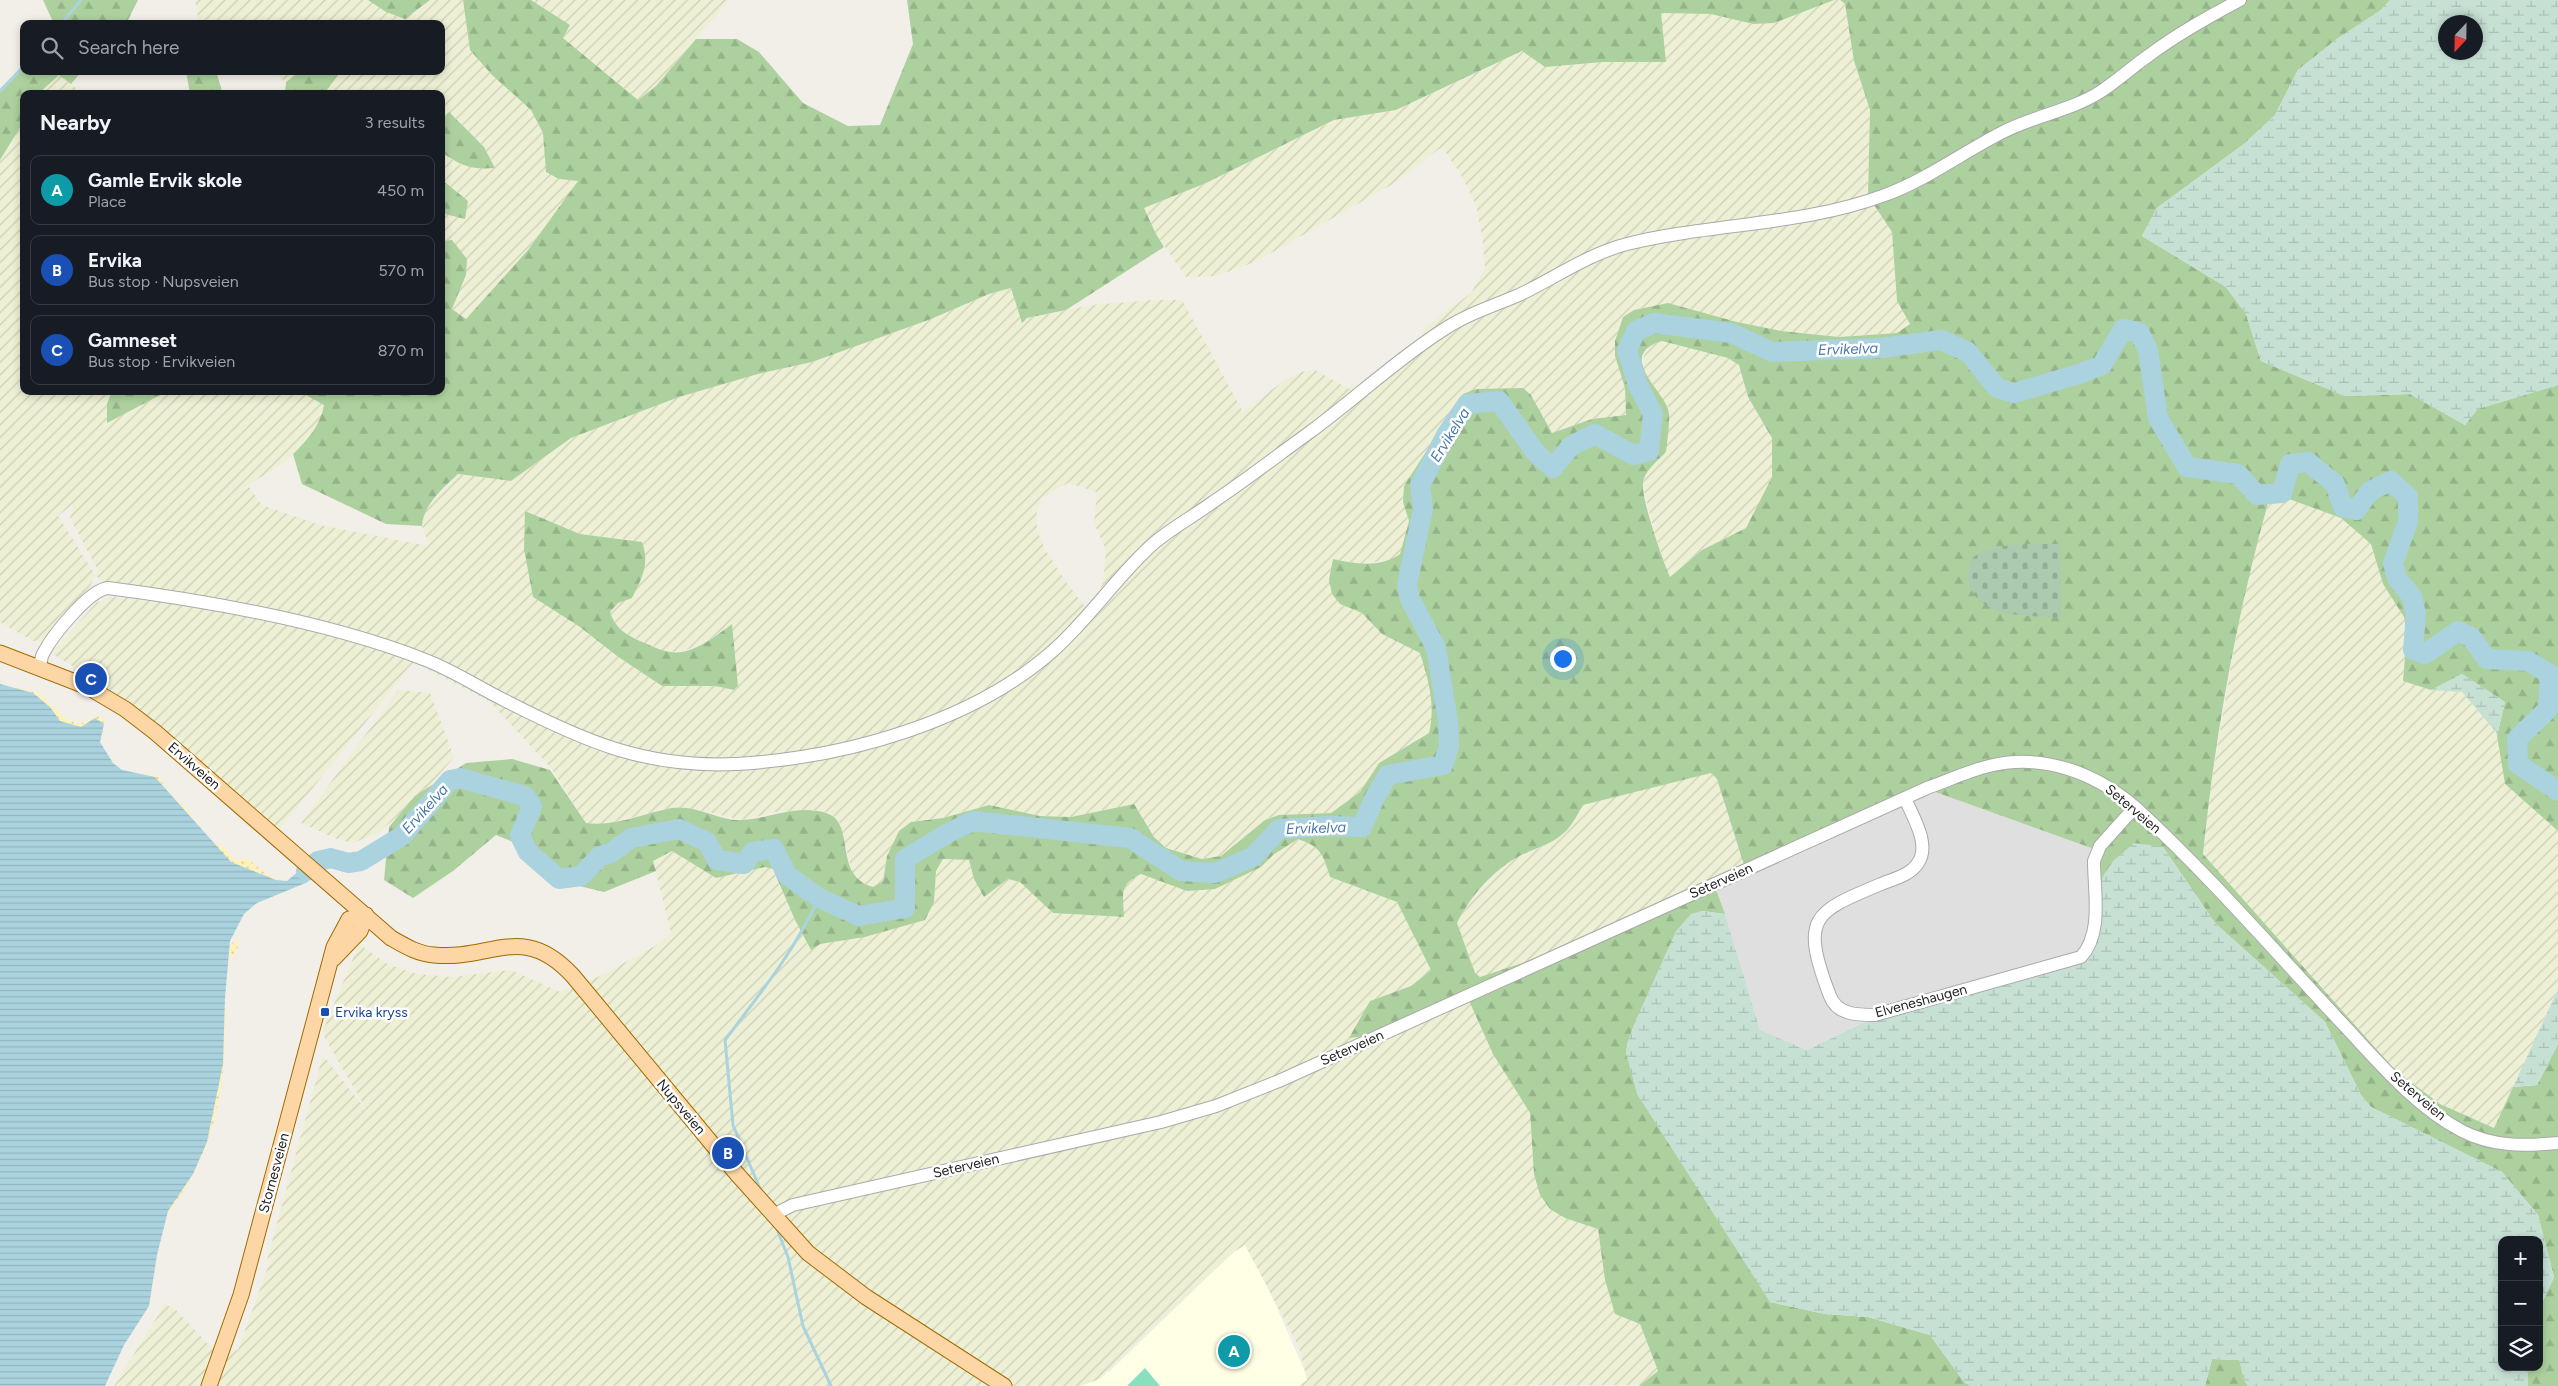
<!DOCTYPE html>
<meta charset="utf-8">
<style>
body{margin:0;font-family:Figtree,sans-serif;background:#20242c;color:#f1f3f6}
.controls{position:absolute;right:15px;bottom:15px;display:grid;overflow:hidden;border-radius:10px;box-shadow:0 2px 8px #0003}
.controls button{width:45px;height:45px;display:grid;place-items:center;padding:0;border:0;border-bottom:1px solid #363941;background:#171b24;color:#f1f3f6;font:25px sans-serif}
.compass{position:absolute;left:2438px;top:15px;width:45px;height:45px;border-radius:50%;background:#171b24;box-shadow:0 2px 8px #0003;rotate:202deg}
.you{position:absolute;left:1562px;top:658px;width:18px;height:18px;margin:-12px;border:4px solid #fff;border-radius:50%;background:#1a73e8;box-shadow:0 0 0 8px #1a73e833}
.badge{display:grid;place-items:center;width:32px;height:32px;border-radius:50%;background:#b45309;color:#fff;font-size:16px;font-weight:700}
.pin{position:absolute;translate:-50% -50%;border:2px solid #fff;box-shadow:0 1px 5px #0006}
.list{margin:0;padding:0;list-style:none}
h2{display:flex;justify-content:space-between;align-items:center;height:65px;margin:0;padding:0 20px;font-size:21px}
h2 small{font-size:16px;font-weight:400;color:#9ea1a6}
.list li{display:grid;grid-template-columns:32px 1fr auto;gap:15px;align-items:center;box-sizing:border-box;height:70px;margin:0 10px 10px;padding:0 10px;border:1px solid #363941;border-radius:10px}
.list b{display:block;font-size:19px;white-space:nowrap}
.list p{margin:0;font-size:16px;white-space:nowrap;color:#9ea1a6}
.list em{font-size:16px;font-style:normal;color:#9ea1a6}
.icon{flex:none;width:28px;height:28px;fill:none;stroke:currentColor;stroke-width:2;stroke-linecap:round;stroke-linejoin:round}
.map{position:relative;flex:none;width:2558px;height:1386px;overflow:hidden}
.search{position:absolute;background:#171b24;box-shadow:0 2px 8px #0003;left:20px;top:20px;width:425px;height:55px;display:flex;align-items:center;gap:12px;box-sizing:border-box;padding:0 18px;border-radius:10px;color:#9ea1a6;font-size:19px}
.panel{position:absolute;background:#171b24;box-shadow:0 2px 8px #0003;left:20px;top:90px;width:425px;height:305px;border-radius:10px}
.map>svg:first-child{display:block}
.residential{fill:#e0dfdf}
.education{fill:#ffffe5}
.farmland{fill:url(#farmland-furrows);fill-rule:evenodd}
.forest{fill:url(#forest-firs);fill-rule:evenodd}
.wetland{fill:url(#wetland-marsh);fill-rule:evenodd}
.sand{fill:url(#sand-dots)}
.cemetery{fill:url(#cemetery-stones)}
.pitch{fill:#88e0be}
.water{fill:url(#water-rules)}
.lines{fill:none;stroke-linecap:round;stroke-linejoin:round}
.stream{stroke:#aad3df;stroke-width:3}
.river{stroke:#aad3df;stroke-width:20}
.minor-casing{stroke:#a9a9a9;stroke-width:14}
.major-casing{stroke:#a06b00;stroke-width:17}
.minor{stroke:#fff;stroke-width:12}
.major{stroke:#fcd6a4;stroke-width:15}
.transit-dot{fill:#1a4fb4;stroke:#fff;stroke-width:2}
.labels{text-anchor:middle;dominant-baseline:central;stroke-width:5;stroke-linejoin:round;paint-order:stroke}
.street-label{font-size:14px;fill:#222;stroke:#fff}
.transit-label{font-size:14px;fill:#164399;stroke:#fff;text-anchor:start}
.water-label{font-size:15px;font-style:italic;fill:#4a7aab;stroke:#fff}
</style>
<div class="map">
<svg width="2558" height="1386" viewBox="0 0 2558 1386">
<defs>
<pattern id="farmland-furrows" width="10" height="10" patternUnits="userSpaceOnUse" patternTransform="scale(1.25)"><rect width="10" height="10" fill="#eef0d5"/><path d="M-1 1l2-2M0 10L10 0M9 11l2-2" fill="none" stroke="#ccceb7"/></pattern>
<pattern id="forest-firs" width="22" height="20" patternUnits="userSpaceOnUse" patternTransform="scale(1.25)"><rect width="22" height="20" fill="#add19e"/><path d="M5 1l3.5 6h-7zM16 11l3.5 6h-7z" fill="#95b388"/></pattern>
<pattern id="wetland-marsh" width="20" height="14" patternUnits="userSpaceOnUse" patternTransform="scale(1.25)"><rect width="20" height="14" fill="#c6e0d4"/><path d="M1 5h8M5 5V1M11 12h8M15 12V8" fill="none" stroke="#aac0b6"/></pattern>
<pattern id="sand-dots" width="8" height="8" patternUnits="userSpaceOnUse" patternTransform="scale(1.25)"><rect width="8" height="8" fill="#fff1ba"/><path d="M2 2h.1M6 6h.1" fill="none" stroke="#dacea0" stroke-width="1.8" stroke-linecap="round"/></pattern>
<pattern id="cemetery-stones" width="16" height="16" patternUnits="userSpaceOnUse" patternTransform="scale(1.25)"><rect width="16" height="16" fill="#aacbaf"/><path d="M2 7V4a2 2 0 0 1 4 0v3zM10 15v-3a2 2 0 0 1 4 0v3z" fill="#92ae96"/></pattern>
<pattern id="water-rules" width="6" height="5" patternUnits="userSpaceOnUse" patternTransform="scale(1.25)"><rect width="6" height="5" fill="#aad3df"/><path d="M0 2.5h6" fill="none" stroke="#92b5bf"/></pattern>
</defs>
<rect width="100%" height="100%" fill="#f2efe9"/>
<path class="residential" d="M1927,789L2098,850L2097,929L2082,959L1877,1016L1807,1050L1760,1030L1725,914L1712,879Z"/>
<path class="education" d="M1247,1239L1311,1386H1056L1096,1363L1109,1372Z"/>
<path class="farmland" d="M195,0H368L386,12L414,14L430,0H463L470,50L492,75L531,110L543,133L547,171L559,179L579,181L528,250L466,319L452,309L466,275L452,240L441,241V213L468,201L441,179V152L461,165L495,168L484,147L449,113L441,120V94H324L341,71H441V24H202L198,18Z
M531,0H729L656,86L638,100L563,38L570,25Z
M1834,0H1840L1845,4L1854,61L1870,110L1868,196L1892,232L1897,301L1911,324L1897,333L1839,337L1781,331L1737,322L1668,303L1634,310L1623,317L1615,341V356L1625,388L1626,415L1592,419L1552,433L1531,395L1403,502L1409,521L1400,554L1393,559L1359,565L1333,559L1340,604L1362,613L1382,634L1420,652L1430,683L1433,718L1429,733L1379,763L1360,792L1331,813L1279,815L1265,820L1221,856L1202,859L1166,848L1154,837L1134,804L1071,817L1040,816L989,805L943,818L911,822L899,831L887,856L883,881L874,887L862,884L853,875L839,821L829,813L813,810L775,812L742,820L694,809L675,807L601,825L586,823L551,768L489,701L414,662L276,834L140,710L96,680L51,653L96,603L111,596L218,609L108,585L95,575L85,598L40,642L33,641L0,622V160L24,121V391H112L107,404V423L168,391H299L324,404L322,416L304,444L282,464L235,493L249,487L262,505L320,525L429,546L422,526L423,515L429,505L458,474L511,481L571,438L679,397L758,374L812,362L931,319L989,294L1011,288L1027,318L1091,305L1154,300H1182L1243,412L1286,379L1300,372L1315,370L1349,389L1396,363L1416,347L1424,328L1471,293L1485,268L1482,237L1476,205L1460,173L1444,150L1439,149L1393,184L1255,262L1216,276L1186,277L1156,234L1144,208L1206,183L1335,120L1397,110L1522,51L1545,67L1603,62L1665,61L1660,13L1711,14L1753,24ZM1068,483L1097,492L1094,523L1106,550L1103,583L1090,613L1066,582L1045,549L1038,533L1036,517L1040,499ZM73,504L70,518L99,572L95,575L58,516ZM525,511L580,534L642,542L618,603L610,613L615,625L630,636L666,652L682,651L704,644L732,624L738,686L734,690L715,686H662L617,656L580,627Z
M269,71H300L286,82Z
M59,74L83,94H38Z
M1662,341L1729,358L1739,365L1748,397L1772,438V477L1746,528L1702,550L1670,578L1655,534L1642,483L1645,474L1666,452L1669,409L1642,369L1644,355L1652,344Z
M2274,499H2289L2341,518L2372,544L2383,584L2404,617L2407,633L2403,681L2462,692L2496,732L2505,784L2558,831V989L2494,1128L2440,1104L2395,1070L2203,854L2207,808L2239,619L2251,565L2268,503Z
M398,690L430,693L454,757L420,798L376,834L353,843L337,839L301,823Z
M1711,772L1717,779L1744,865L1534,959L1480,977L1475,973L1457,923L1464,910L1496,872L1516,858L1538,849L1566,831L1583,805Z
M1297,839L1313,844L1323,855L1330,877L1397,902L1431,970L1411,986L1370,1001L1359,1037L1466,993L1493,1054L1530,1113L1534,1174L1565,1218L1598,1229L1605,1280L1640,1324L1658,1371L1642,1385L1299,1386L1307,1380L1299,1347L1245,1245L1234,1252L1148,1332L1100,1379L1081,1386H114L165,1304L175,1309L208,1344L227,1352L238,1350L269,1264L267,1260L323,1055L369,1114L322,1033L359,944L389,965L417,974L452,977L511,970L560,992L600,976L655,946L671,933L653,861L672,851L716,878L765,867L773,869L795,920L811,950L820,944L865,937L934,902L936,871L943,859L969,860L974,879H1008L1020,882L1053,913L1123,917L1122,892L1130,879L1142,874L1187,891L1261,867L1273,855Z"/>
<path class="forest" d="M43,0H138L126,24H54Z
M368,0H430L405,19L386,12Z
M463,0H531L570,25L563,38L638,100L656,86L696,39H737L759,52L803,103L848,126L880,125L913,44L907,0H1834L1774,23L1753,24L1711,14L1661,13L1666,62H1603L1545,67L1522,51L1396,110L1334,120L1206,183L1144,208L1156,234L1164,247L1066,310L1027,318L1022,323L1011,288L989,294L931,319L812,362L758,374L679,397L571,438L511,481L458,474C443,488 423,505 422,526L386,524L302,484L293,454C307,441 321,424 324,405L299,391H441V241L452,240L467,259L466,275L452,309L466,319L528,250L578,181L559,179L546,172L543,133L531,110L492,75L470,50Z
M1840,0H2390L2381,10L2337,39L2298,70L2275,115L2244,144L2157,208L2142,236L2226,287L2246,314L2261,361L2345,396L2410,394L2465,425L2477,409L2558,385V831L2505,784L2497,736L2505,702L2462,674L2431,690L2403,681L2407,633L2404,617L2383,584L2371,544L2341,518L2289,499H2274L2268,503C2236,618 2215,736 2203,854L2395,1070L2440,1104L2494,1128L2513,1087L2537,1085L2558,1044V1386H2528V1367H2539V1309L2554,1277L2538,1215L2502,1172L2371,1107L2361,1095L2325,1022L2215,923L2163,847L2097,894V850L1927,789L1744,865L1717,779L1711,773L1583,805C1578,813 1573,824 1566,831C1552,845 1532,849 1516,858C1491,872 1469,899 1457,923L1475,973L1480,977L1534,959L1712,879L1725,914L1702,911L1636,1020L1628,1041L1626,1053L1629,1062L1770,1302L1825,1314L1868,1317L1930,1335L1965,1383L1972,1386H1639L1658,1371L1640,1324L1615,1314L1605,1280L1598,1229L1565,1218L1550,1209L1540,1195L1534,1174L1530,1113L1493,1054L1466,994L1359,1037L1349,1038L1370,1001L1411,986L1431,970L1397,902L1330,877C1323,854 1321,847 1298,839L1273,855L1261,867L1215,889L1187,891L1141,874C1119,884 1123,895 1124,917L1053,913L1020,882L1008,879L984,897L974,879L969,860L943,859L936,871L934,902L925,920L865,937L820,944L811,950L795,920L773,869L765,867L716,878L672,851L653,861L656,871L604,892L571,884L530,849L496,835L453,871L413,898L384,880L389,827L415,796L466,763L512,759L550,770L586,823C615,827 644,813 672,808C696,804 721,822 743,820C771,818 797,804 826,813C857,822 832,876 873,887L883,881L887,856L899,831L911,822L943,818L989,805L1040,816L1071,817L1134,804L1154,837L1166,848L1202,859L1221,856L1265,820L1279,815L1331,813L1360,792L1379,763L1429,733C1436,705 1428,679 1420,653L1382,634L1362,613L1340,604L1332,594L1329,580L1333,559C1355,564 1380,568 1400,554L1409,521L1403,502L1404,486L1463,394L1476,389L1523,388L1531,395L1552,433L1592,419L1626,415L1625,388L1615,356V341L1623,317L1634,310L1668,303L1737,322L1781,331L1839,337L1897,333L1910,324L1897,301L1892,232L1868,196L1870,110L1854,61L1845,4ZM1662,341L1728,358L1739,365L1748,397L1772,438V477L1746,528L1702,550L1670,577C1663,561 1641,499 1643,483C1644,471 1659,460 1666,452C1667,442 1671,418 1668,409C1662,389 1616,355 1662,341Z
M24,68V71H82L71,84L59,75L38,94H24V121L0,160V93Z
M186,71H216L223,94H190Z
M300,71H341L324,94H285L286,82Z
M449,112L484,147L495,168C470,170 462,166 441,152V120Z
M441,179L468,201L465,219L441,213Z
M112,391H168L107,423V404Z
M525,511L580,534L642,542C650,564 642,578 632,598L618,603L610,612C615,628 625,634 640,641C648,644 657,649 665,651C690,658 714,637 732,624L738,686L734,690L715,686H662L617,656L580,627L533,597L524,549Z
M2212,1359L2240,1360L2244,1380L2248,1386H2205Z"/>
<path class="wetland" d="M2390,0H2558V385L2478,409L2465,425L2410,394L2345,396L2261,361L2246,314L2226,287L2142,236L2157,208L2244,144L2275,115L2298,70L2337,39L2381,10ZM2476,22V52H2446V22Z
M2462,674L2505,702L2497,736L2496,732L2462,692L2431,690Z
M2134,843L2163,847L2215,923L2325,1022L2361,1095L2371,1107L2502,1172L2538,1215L2554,1277L2539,1309V1240H2502V1367H2528V1386H2248L2244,1380L2239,1360L2212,1359L2205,1386H1972L1965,1383L1930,1335L1868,1317L1825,1314L1770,1302L1637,1094L1626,1053L1628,1041L1636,1020L1676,931L1691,914L1702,911L1725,914L1760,1030L1807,1050L1877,1016L2082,959L2103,876L2113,861Z
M2558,989V1044L2537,1085L2513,1087Z"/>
<path class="sand" d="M0,685C11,688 28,688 38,694C56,704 71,738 95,716L102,717L105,723L103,732L99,737L74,731Z
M145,774H151L160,778L169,794L186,808L207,838L226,849L235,861C250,853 253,866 265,873C270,876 277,879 283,882L235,871L146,779Z
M235,941L239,942L235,956L229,957L230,945Z
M219,1001L225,1004C227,1085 217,1149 167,1215Z"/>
<path class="cemetery" d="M2060,544L2061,617C2030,616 1973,619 1968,578C1967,571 1968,562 1974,557C1990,542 2039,544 2060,544Z"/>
<path class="pitch" d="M1145,1368L1160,1386H1127Z"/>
<path class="water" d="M0,684L33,693L50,707L60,721L81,727L95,718L104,724L100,742L113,763L122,770L155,777L231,862L276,880L287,881L302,868L310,875L308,882L257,903L244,914L230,941L225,998L223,1064L207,1142L193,1174L168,1211L157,1255L149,1306L124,1345L105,1386H0Z"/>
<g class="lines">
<path class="stream" d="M61,24L81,0
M0,91L24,66
M761,1191L733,1125L725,1040C760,994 795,950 819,898
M776,1227L788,1257L803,1326L831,1386"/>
<path class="river" d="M306,871L318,861L331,858L348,863L361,861L402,836L450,780L460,778L525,796L532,806L520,836L528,852L559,879L581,876L600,856L611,853L631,838L679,829L707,842L717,860L744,864L753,852L774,849L787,875L819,898L859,916L905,908V859L948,833L973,821L1130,838L1181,871L1215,873L1253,857L1279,829L1328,826L1362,827L1375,797L1388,775L1443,765L1449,746L1448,721L1436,648L1410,599L1407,585L1423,509L1420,485L1446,435L1467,404L1499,401L1536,453L1553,468L1571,446L1595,434L1633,455L1649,451L1653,414L1638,385L1627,350L1636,331L1654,323L1731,333L1772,352L1881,348L1941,340L1968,352L1997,388L2014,393L2079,374L2102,365L2123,329L2139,332L2148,350L2158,418L2187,467L2238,474L2257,495L2282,493L2290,464L2308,462L2335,484L2343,507L2356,510L2370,491L2391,481L2408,497V522L2393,563L2397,578L2412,597L2416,614L2413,650L2425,654L2458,631L2471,637L2487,659L2528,661L2550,674L2548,709L2517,739L2518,764L2558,791"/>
<g class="minor-casing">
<path id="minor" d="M40,667C41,662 41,656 44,652C53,635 89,590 108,588C209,601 328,622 423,659C453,670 479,688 508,702C586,742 646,768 736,764C844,758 975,722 1056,648C1092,615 1118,575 1154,543C1173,527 1194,516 1213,502C1246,480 1278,455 1310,432C1355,399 1396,360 1443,330C1467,314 1493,306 1519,295C1555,278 1588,254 1627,244C1712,223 1802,226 1885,195C1926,180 1962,153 2001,133C2033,116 2070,111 2100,92C2117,81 2132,67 2148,56C2177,34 2208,17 2240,0
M1905,798C1912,816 1931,844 1918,863C1911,874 1897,878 1886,882C1814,912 1799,915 1830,996C1837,1015 1858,1015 1875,1015L2081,957C2103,933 2094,892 2094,861L2100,846L2135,807
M773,1215L793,1205L1161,1122L1216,1106L1279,1081L1927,788C1947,781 1968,771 1989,766C2042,753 2094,772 2135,807C2207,873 2272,948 2339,1020C2376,1059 2413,1105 2462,1131C2493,1147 2524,1146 2558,1143"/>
</g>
<g class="major-casing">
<path id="major" d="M0,653L88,687L125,709L155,732L391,938C405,946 418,954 434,955C491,961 523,921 573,976L737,1174L808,1253L866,1297L1004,1386
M333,959L360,931L366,915
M209,1386L241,1295L334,947L349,919L366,915"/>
</g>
<use href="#minor" class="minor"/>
<use href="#major" class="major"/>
</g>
<rect class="transit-dot" x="320" y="1007" width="10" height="10" rx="2.5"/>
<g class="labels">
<g class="street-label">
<text transform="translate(194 766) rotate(41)">Ervikveien</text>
<text transform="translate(2133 809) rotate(40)">Seterveien</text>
<text transform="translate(1721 881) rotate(-24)">Seterveien</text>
<text transform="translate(1921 1001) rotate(-15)">Elveneshaugen</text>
<text transform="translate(1352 1048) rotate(-24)">Seterveien</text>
<text transform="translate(2418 1096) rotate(40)">Seterveien</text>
<text transform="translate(681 1107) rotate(50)">Nupsveien</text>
<text transform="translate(966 1166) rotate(-13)">Seterveien</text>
<text transform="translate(274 1173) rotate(-75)">Stornesveien</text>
</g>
<g class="transit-label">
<text x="335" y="1012">Ervika kryss</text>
</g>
<g class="water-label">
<text transform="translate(1848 349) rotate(-2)">Ervikelva</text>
<text transform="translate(1450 435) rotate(-58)">Ervikelva</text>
<text transform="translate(425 809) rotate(-48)">Ervikelva</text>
<text transform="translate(1316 828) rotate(-2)">Ervikelva</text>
</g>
</g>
</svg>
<div class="controls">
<button>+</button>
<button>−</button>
<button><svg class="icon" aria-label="layers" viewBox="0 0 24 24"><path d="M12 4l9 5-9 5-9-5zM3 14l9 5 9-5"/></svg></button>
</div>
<svg class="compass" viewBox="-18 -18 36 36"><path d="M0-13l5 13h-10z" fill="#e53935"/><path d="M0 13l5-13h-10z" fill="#9ea1a6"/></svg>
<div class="you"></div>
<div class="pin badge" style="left:1234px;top:1351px;background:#0f9aa8">A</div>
<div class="pin badge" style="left:728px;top:1153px;background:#1a4fb4">B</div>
<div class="pin badge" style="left:91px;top:679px;background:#1a4fb4">C</div>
<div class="search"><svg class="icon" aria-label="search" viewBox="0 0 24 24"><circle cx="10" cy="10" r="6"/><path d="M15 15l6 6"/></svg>Search here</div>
<section class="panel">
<h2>Nearby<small>3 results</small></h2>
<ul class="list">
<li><span class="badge" style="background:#0f9aa8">A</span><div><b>Gamle Ervik skole</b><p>Place</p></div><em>450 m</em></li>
<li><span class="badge" style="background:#1a4fb4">B</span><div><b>Ervika</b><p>Bus stop · Nupsveien</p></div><em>570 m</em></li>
<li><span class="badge" style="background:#1a4fb4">C</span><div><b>Gamneset</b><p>Bus stop · Ervikveien</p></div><em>870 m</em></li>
</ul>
</section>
</div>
